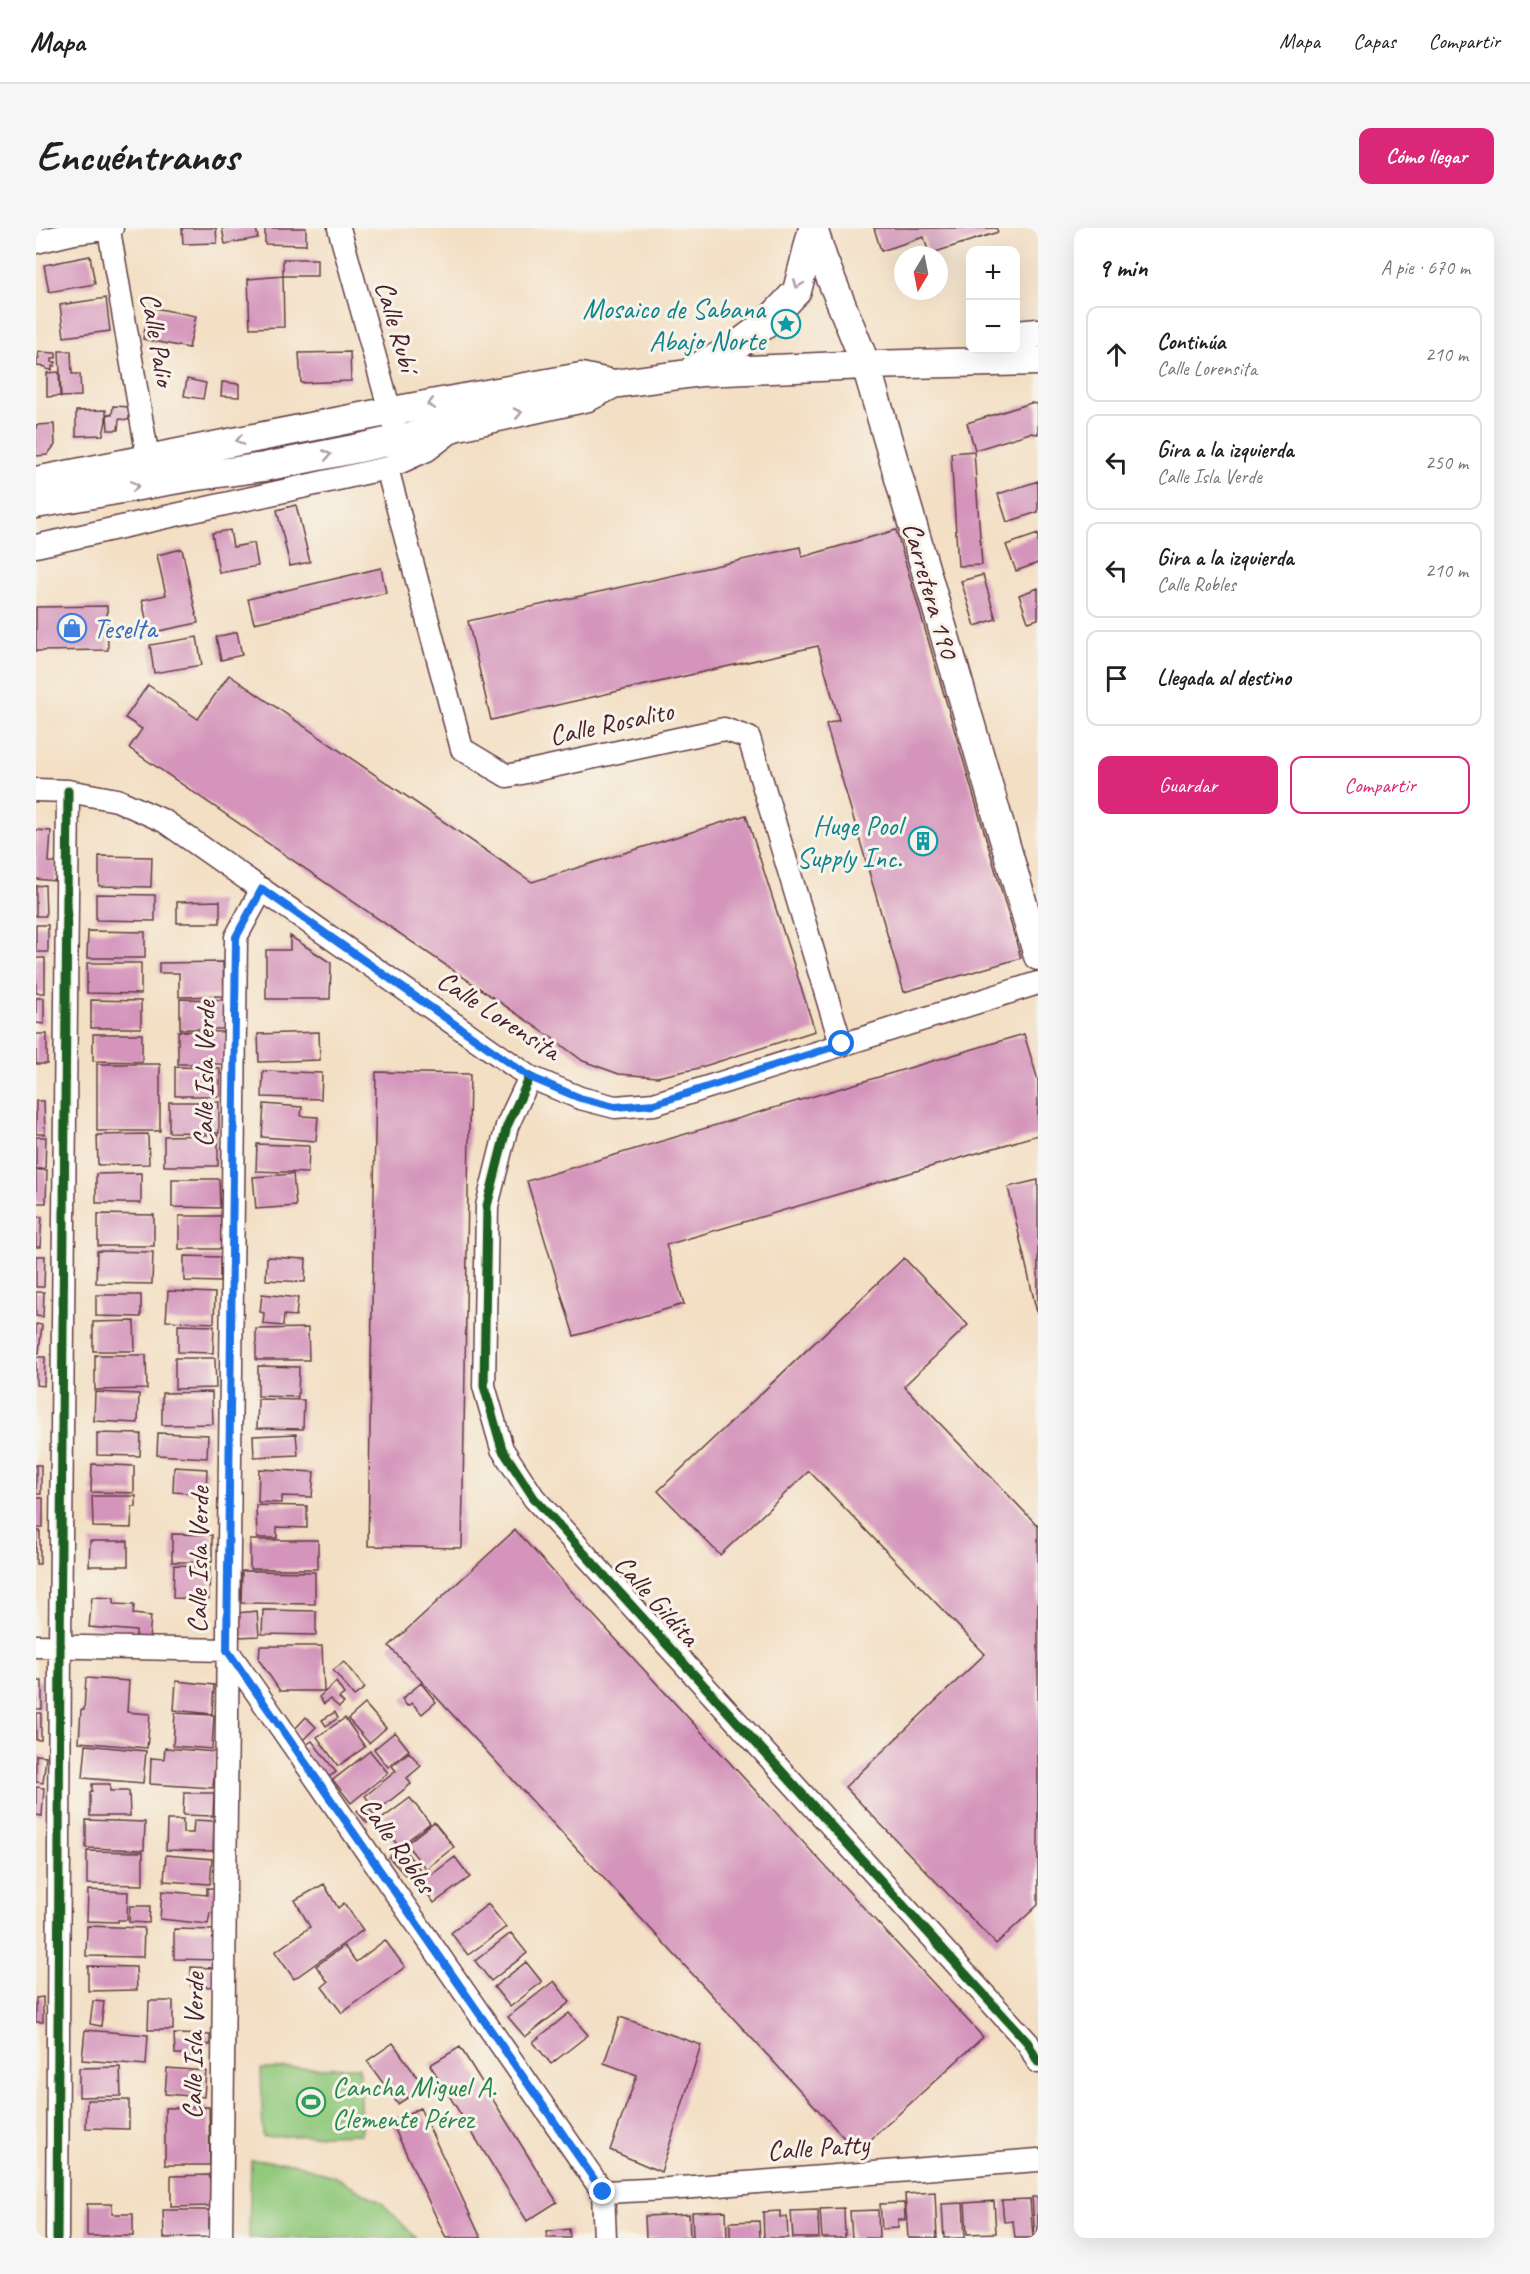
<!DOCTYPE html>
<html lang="es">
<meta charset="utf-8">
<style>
body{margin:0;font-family:Caveat,sans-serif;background:#f6f6f6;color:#202124}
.controls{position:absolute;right:18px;top:18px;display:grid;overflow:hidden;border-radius:12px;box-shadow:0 6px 24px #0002}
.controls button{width:54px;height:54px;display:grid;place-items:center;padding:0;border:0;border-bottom:2px solid #e0e0e0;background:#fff;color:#202124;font:30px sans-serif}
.compass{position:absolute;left:858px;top:18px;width:54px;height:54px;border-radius:50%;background:#fff;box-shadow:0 6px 24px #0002;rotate:190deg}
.stop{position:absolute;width:18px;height:18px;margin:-14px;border:4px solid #1a73e8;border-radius:50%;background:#fff}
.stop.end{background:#1a73e8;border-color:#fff;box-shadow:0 2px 6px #0008}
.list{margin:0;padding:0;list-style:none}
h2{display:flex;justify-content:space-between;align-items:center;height:78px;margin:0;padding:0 24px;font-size:26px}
h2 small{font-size:20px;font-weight:400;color:#757577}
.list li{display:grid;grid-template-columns:39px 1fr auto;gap:18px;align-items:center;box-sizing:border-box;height:96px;margin:0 12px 12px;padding:0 12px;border:2px solid #e0e0e0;border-radius:12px}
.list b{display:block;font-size:22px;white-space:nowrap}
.list p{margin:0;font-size:20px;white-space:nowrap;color:#757577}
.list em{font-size:20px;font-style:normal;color:#757577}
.actions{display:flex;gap:12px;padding:18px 24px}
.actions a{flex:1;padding:14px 0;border:2px solid #db2777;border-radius:12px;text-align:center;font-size:21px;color:#db2777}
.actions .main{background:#db2777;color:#fff}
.icon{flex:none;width:33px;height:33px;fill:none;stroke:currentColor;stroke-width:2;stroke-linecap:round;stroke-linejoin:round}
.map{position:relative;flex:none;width:1002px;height:2010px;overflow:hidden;border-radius:12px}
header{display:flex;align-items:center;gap:36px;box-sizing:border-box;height:84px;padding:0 30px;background:#fff;border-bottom:2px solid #e0e0e0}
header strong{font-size:28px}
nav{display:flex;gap:33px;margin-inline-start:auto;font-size:21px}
.intro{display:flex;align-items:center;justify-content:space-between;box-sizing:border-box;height:144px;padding:0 36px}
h1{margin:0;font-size:42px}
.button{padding:15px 27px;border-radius:12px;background:#db2777;color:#fff;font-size:21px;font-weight:700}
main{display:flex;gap:36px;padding:0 36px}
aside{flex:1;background:#fff;border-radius:12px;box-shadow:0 6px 24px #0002}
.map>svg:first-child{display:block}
.garden{fill:#92c97d;stroke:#6e7454;stroke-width:1.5}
.building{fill:#d494bb}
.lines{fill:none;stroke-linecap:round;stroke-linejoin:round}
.minor-casing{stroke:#633c42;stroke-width:25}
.tertiary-casing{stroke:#633c42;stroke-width:31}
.minor{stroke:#fff;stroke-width:22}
.tertiary{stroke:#fff;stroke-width:28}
.cycleway-casing{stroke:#f7f3e8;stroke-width:13}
.cycleway{stroke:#1b5e20;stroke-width:9}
.oneway{stroke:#ae9aa0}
.route{stroke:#1a73e8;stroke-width:8}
.labels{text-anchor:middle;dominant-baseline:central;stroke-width:6;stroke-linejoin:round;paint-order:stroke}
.culture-label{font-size:28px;fill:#0d838f;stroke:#f7f3e8;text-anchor:end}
.street-label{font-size:28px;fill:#4a1f2b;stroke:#f7f3e8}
.shop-label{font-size:28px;fill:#366cbe;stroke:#f7f3e8;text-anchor:start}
.leisure-label{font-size:28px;fill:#27864d;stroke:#f7f3e8;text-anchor:start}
</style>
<header>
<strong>Mapa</strong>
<nav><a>Mapa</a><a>Capas</a><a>Compartir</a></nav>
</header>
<div class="intro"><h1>Encuéntranos</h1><a class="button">Cómo llegar</a></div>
<main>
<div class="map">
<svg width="1002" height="2010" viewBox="0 0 1002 2010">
<rect width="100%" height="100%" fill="#f7f3e8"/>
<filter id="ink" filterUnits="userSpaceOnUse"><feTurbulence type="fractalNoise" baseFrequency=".0167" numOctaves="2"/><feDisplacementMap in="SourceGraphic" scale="12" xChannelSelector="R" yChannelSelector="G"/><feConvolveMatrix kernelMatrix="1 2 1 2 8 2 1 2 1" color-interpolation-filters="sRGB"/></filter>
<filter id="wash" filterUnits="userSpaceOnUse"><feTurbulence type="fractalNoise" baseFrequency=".008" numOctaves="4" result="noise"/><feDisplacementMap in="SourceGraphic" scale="24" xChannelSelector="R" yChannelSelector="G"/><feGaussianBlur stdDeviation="1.35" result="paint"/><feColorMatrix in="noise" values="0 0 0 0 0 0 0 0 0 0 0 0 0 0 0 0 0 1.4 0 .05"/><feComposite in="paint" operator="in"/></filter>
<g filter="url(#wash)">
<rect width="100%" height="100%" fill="#f3dfc4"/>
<path class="garden" d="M323,1839L325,1906L227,1909L225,1841Z
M215,1932L256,1935L300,1949L345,1974L380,2010H213Z"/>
<g id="blocks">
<path class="building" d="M146,0H180L181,15L147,16Z
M186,0H220L222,10L189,16Z
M229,0H270V17L229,16Z
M838,0H960L962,4L893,26L888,9L845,23Z
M54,28L59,56L13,64L8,37Z
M247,31H281V48H247Z
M247,48L248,99L214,100L212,51Z
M70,70L74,103L28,109L24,77Z
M113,79L160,88L153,120L107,111Z
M23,123H35L36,146H44L45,168L25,169Z
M2,124L20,125V130H16V134H20L19,138H16V142L10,141V139L1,138V131H3Z
M314,124L315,153L265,155L263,125Z
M23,144L24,168L11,169V145Z
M151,151L170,155L167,171L148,168Z
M186,154L203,156V169L185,168Z
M995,175L1002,176V206L994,205L939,222L931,195Z
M77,178L94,179L93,192L83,191L82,202H72L71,186L76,187Z
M70,182V193L67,207L40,208V183Z
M18,196L19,217L11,227L0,228V197Z
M938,223L946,337L922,338L915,225Z
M1002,253V284L971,294L962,266Z
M260,277L274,334L254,338L241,282Z
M194,302L197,319L218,315L222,338L183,345L176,305Z
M860,302L985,730L868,764L790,496L803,492L782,418L455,492L432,393L764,319L766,329Z
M1002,306V335L980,343L970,317Z
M146,321L162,395L113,405L106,372L130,367L121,327Z
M345,340L350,365L218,395L212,371Z
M947,347L960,391L939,398L925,353Z
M1002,360V391L992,394L983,367Z
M71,378L72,422L0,423V379Z
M201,404L206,427L185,432L180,409Z
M161,409L166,437L118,445L114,417Z
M193,447L496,654L710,587L779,803L659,841L621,849L583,846L547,833L516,810L93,520L106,501L89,490L112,457L162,491Z
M0,602L15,603L13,634L21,635L19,653L0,651Z
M63,628L116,629L115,659L63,658Z
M9,657L10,688H0V658Z
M60,666L119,667V693L60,692Z
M184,673V695H141V674Z
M0,697H12V724H0Z
M52,703L109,704V730H51Z
M254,708L295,735L294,771H230V722H254Z
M0,730H9V765H0Z
M187,734L188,768L143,769V745H123V735Z
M51,735H105V766L51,765Z
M0,770H8V796L0,795Z
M144,771L189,772V801H144Z
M55,772L105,773V800H55Z
M142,803L191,804V836H142Z
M283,804L284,832L223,834L222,806Z
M0,806H11V836H0Z
M57,806H106V834L57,833Z
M988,806L1002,852V907L630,1017L648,1076L538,1108L491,953Z
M61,836H124V903H61Z
M139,839L184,840V868H139Z
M227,843L286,845L285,871L226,869Z
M340,844L434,846L426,1320L332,1318Z
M0,873H8L9,906H0Z
M133,874H183V905L133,904Z
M228,876L266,879L265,888L282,889L280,913L226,909Z
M112,906L113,936L62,937L61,907Z
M182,907V938H128V908Z
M0,909H10L9,941H0Z
M221,916L273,918L272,945L220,943Z
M0,942H11L10,975H0Z
M105,945V975H60V946Z
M257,946L260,978L220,981L217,949Z
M136,951H183L184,980L136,979Z
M1002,952V1085H1001L972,959Z
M62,986L118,987V1018H62Z
M143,988H185V1021H143Z
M0,989H6L4,1019H0Z
M61,1023L117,1024L116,1056L60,1055Z
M0,1028H9L8,1059H0Z
M148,1028L184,1029V1054L148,1053Z
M231,1029L270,1031L269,1054L230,1052Z
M868,1030L932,1097L868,1158L1002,1298V1677L960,1716L809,1559L949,1426L773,1243L684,1327L622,1263Z
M132,1063L179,1065L178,1095L130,1093Z
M0,1064H8L7,1089L0,1088Z
M226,1066L262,1070L260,1088L248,1087L247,1098L227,1096L228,1085L224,1084Z
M60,1067H105V1089L60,1088Z
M98,1093L99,1123H57V1094Z
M0,1096L6,1097L3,1125H0Z
M142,1097L178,1098L177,1125L142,1124Z
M272,1100L273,1132H220V1101Z
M59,1127H110L111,1161L59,1162Z
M0,1129H9L8,1158L0,1157Z
M139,1130H179L180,1160L139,1161Z
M222,1138L263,1139L262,1169L222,1168Z
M59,1164L103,1166L102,1195L58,1193Z
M176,1164L177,1196L126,1197V1165Z
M222,1171L268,1172L267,1201L221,1200Z
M61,1205L105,1206L104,1228L61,1227Z
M122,1205L172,1207L171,1230L121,1227Z
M260,1206L262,1227L218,1229L217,1208Z
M56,1236L98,1238V1265L55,1264Z
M0,1237H5V1266H0Z
M138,1239L171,1241L170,1266L137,1264Z
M223,1241L278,1244L276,1269L246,1268V1275L222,1274Z
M56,1268H100V1279H96L95,1300L57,1299Z
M0,1270H7V1300H0Z
M220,1277L271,1278V1300L241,1299V1310H221Z
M479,1302L947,1809L821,1924L353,1418Z
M0,1303H4V1336H0Z
M136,1306L176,1307V1334H136Z
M214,1312H282V1341H214Z
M54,1313H92V1338H53Z
M138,1337L174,1338L173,1371L137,1370Z
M206,1343L279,1344V1376L205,1375Z
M56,1369L78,1370V1376L98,1377L97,1386L115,1388L113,1411L100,1410V1403L53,1399Z
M227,1382L280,1383V1407L226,1406Z
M221,1383L223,1408L203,1409L201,1385Z
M224,1418H286L288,1463H244L223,1432Z
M308,1434L329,1460L318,1468L297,1442Z
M50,1450L93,1453L91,1484L114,1486L111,1520L43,1514L45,1482H48Z
M0,1453H6V1481H0Z
M140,1453L178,1457L176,1486L138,1482Z
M300,1454L308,1466L303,1470L308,1475L303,1479L294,1471L288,1476L283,1469Z
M385,1455L400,1474L386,1486L376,1475L371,1478L366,1471Z
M329,1476L350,1500L333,1515L312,1491Z
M299,1484L302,1490L290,1498L286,1492Z
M0,1485H5V1512H0Z
M139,1485L178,1487L176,1521L137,1518Z
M270,1489L280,1499L267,1512L258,1502Z
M309,1490L329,1519L302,1538L281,1509Z
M359,1504L373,1522L352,1539L338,1521Z
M276,1513L300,1544L288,1552L264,1521Z
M50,1517L110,1523L107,1555L47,1550Z
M129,1520L180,1524L177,1560L114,1556L115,1530L128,1531Z
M334,1523L352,1545L315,1575L297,1552Z
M373,1524L385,1538L371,1550L375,1556L341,1583L329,1568L360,1543L356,1538Z
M0,1527L10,1528L7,1555L0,1554Z
M56,1556H74V1563H93L94,1588H54V1564L56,1563Z
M0,1559L8,1560L6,1588L0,1587Z
M148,1565H178L177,1588L147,1587Z
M374,1570L394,1595L363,1619L343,1593Z
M330,1576L339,1588L331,1595L321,1583Z
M50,1592L109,1594L108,1622L50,1620Z
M131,1592H147V1605H157L158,1592L178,1593L177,1623L130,1622Z
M398,1594L418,1619L390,1641L370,1616Z
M51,1623L107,1624V1657L51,1656Z
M359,1624L364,1629L370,1624L385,1643L374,1653L353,1629Z
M130,1627L176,1631L174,1656L128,1653Z
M419,1629L434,1649L398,1675L381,1651L392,1643L395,1647Z
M288,1656L302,1680L308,1675L327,1702L258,1751L239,1724L274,1699L259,1672Z
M171,1660L185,1661L183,1686L174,1685L172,1696L124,1691L126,1663L171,1667Z
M52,1662L92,1664L91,1692H82V1694L51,1693Z
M452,1676L470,1699L432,1727L415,1705Z
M94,1678H114L113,1695L93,1694Z
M51,1698L108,1700L107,1729L50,1728Z
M138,1701L183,1702V1732L138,1731Z
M475,1705L491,1725L455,1753L439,1733Z
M349,1712L369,1739L306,1785L286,1759L292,1754L280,1738L308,1718L320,1734Z
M490,1734L506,1754L474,1779L458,1759Z
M52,1738L100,1739L101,1762L52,1763Z
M155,1739L178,1740V1759L155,1758Z
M518,1753L534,1774L489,1809L472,1789Z
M7,1769V1794H0V1770Z
M57,1773L68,1774L65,1798L54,1796Z
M113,1773H137V1802H112Z
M533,1785L552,1807L515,1836L497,1814Z
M584,1789L665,1817L625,1944L574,1922L601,1847L568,1835Z
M49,1802L112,1807L110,1837L46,1832Z
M138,1806L174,1807V1817H166V1826H139Z
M357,1815L388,1859L362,1876L331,1833Z
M424,1819L521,1974L491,1993L394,1837Z
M84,1839L85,1868L43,1869V1840Z
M131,1840L170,1843L168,1869L129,1866Z
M51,1872H93V1901L50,1900Z
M173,1879L174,1937H129V1880Z
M384,1880L445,2010H410L355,1893Z
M174,1947L175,1978L135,1979V1948Z
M899,1964L901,2010H872L869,1966Z
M996,1969H1002V2010H999Z
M994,1971L997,2010H979L977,1993L968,1994L966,1972Z
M958,1973L960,2005L931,2006L929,1975Z
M868,1975L869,1992H862V2000L846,2001L844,1976Z
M927,1975L929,2010H908L906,1976Z
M51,1976H76V1986H97V2008H51Z
M808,1980L809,2010H786L784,1981Z
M127,1982H173V2009L128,2010Z
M782,1982L783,2010H757L755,1983Z
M842,1982L843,2010H816L814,1983Z
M690,1983L691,2010H657L656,1984Z
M744,1983V1989H751L752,2010H728L727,1984Z
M653,1986L654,2010H610L609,1988Z
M723,1993L724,2010H694V1994Z
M533,2001L534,2010H511L510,2004Z"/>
</g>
</g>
<g filter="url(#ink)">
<use href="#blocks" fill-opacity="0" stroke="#633c42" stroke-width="1.5"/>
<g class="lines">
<g class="minor-casing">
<path id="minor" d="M303,0L362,212
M73,2L112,230
M0,14L38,5L76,0
M351,240L426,521L471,548L688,501L713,510L805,816
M0,318L351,240L391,222L420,200
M0,562L32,563L81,572L128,593L494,849L544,870L579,879L618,876L1002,755
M494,849L471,898L451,978L448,1158L466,1221L498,1270L992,1815L1002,1834
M0,1418L191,1422L567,1964L569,2010
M567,1964L632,1961L1002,1932
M21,2010L24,1418L32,563
M185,2010L200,709L226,661"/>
</g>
<g class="tertiary-casing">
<path id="tertiary" d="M777,0L787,31L830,137L1002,728
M980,107L1002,105
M658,141L695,122L731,95L761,63L777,0
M0,253L340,186L545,149L577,156L666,144L830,137L1002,133
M0,276L154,249L228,239L323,220L552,169L577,156"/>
</g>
<use href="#minor" class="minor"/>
<use href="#tertiary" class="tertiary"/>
<g class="cycleway-casing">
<path id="cycleway" d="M494,849L471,898L451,978L448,1158L466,1221L498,1270L992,1815L1002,1834
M21,2010L24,1418L32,563"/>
</g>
<use href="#cycleway" class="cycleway"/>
</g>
<defs><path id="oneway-chevron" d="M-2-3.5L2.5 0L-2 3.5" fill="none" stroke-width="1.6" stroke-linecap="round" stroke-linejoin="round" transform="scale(1.5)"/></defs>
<g class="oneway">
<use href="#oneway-chevron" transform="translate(762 56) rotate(110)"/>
<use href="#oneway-chevron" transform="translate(395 176) rotate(170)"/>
<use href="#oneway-chevron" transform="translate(482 185) rotate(-13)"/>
<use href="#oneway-chevron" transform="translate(204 212) rotate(169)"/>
<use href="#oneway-chevron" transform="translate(291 227) rotate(-11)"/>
<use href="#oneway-chevron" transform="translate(99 258) rotate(-10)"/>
</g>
</g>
<g class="lines" filter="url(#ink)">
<path class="route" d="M567,1964L191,1422L200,709L226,661L494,849L544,870L579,879L618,876L806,816"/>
</g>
<defs>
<g id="sight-ring" transform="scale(1.5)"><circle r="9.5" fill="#f7f3e8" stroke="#0f9aa8" stroke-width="1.5"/><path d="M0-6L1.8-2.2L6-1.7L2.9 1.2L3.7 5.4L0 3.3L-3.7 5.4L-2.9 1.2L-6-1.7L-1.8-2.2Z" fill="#0f9aa8"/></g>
<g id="shop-ring" transform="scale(1.5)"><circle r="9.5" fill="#f7f3e8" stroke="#3f7fe0" stroke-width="1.5"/><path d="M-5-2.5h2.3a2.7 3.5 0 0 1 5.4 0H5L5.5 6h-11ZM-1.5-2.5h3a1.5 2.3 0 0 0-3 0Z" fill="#3f7fe0"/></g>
<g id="building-ring" transform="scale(1.5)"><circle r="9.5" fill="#f7f3e8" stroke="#0f9aa8" stroke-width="1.5"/><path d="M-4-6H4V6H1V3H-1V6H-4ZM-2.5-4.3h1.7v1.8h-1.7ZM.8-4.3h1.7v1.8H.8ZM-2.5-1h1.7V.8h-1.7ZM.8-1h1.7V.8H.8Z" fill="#0f9aa8"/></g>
<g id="stadium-ring" transform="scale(1.5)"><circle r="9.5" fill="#f7f3e8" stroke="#2e9e5b" stroke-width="1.5"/><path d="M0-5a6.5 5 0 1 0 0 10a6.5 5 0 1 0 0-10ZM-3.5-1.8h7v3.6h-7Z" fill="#2e9e5b"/></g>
</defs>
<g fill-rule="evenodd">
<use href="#sight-ring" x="750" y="96"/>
<use href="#shop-ring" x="36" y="400"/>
<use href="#building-ring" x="887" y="613"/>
<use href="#stadium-ring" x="275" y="1874"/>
</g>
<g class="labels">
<g class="culture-label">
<text x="729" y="80">Mosaico de Sabana<tspan x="729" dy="32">Abajo Norte</tspan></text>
<text x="866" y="597">Huge Pool<tspan x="866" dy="32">Supply Inc.</tspan></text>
</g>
<g class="street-label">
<text transform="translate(361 98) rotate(74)">Calle Rubí</text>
<text transform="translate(122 111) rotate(80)">Calle Palio</text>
<text transform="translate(895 362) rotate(74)">Carretera 190</text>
<text transform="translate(575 495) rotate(-12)">Calle Rosalito</text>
<text transform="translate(463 787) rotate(33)">Calle Lorensita</text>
<text transform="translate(168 846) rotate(-89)">Calle Isla Verde</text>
<text transform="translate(162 1332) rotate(-89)">Calle Isla Verde</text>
<text transform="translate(621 1372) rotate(48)">Calle Gildita</text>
<text transform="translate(362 1617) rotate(55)">Calle Robles</text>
<text transform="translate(157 1818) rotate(-89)">Calle Isla Verde</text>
<text transform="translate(782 1919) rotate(-4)">Calle Patty</text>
</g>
<g class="shop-label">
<text x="57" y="400">Teselta</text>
</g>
<g class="leisure-label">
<text x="296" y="1858">Cancha Miguel A.<tspan x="296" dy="32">Clemente Pérez</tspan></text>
</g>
</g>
</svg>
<div class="controls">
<button>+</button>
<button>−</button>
</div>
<svg class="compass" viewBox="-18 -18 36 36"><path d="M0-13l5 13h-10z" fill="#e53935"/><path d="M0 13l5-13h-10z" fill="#757577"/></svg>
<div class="stop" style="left:806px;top:816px"></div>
<div class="stop end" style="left:567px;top:1964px"></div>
</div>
<aside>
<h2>9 min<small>A pie · 670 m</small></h2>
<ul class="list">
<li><svg class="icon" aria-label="ahead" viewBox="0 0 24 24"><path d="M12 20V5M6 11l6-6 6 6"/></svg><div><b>Continúa</b><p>Calle Lorensita</p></div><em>210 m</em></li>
<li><svg class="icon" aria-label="left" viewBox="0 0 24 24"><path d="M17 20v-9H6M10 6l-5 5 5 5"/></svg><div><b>Gira a la izquierda</b><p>Calle Isla Verde</p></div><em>250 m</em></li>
<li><svg class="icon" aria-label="left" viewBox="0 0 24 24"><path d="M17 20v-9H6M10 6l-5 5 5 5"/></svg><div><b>Gira a la izquierda</b><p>Calle Robles</p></div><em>210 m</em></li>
<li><svg class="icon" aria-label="arrive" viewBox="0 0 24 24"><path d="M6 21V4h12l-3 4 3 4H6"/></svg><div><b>Llegada al destino</b></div></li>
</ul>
<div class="actions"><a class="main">Guardar</a><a>Compartir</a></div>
</aside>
</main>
